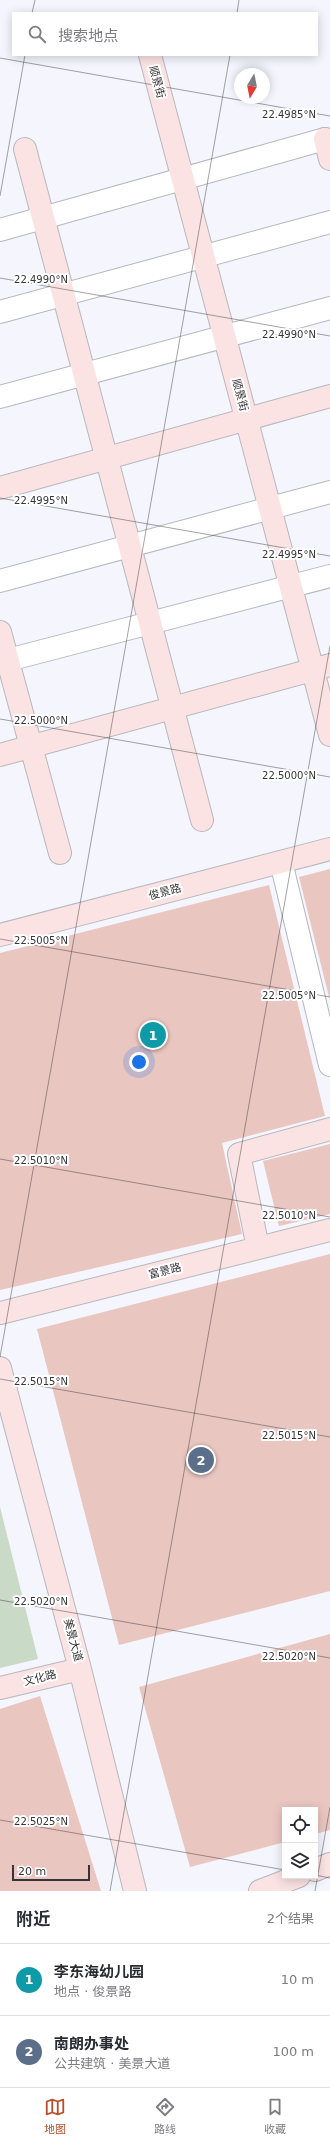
<!DOCTYPE html>
<html lang="zh">
<meta charset="utf-8">
<style>
body{margin:0;font-family:"DejaVu Sans","Noto Sans SC",sans-serif;background:#f2f2f3;color:#2b2b33}
.controls{position:absolute;right:12px;bottom:12px;display:grid;overflow:hidden;border-radius:0px;box-shadow:0 2px 10px #0003}
.controls button{width:36px;height:36px;display:grid;place-items:center;padding:0;border:0;border-bottom:1px solid #e1e1e2;background:#fff;color:#2b2b33;font:20px sans-serif}
.compass{position:absolute;left:234px;top:68px;width:36px;height:36px;border-radius:50%;background:#fff;box-shadow:0 2px 10px #0003;rotate:190deg}
.scale{position:absolute;left:12px;bottom:10px;width:78px;box-sizing:border-box;padding-left:4px;border:2px solid #353538;border-top:0;font-size:11px;line-height:14px;white-space:nowrap;color:#353538;-webkit-text-stroke:3px #fff;paint-order:stroke}
.you{position:absolute;left:139px;top:1062px;width:14px;height:14px;margin:-10px;border:3px solid #fff;border-radius:50%;background:#1a73e8;box-shadow:0 0 0 6px #1a73e833}
.badge{display:grid;place-items:center;width:26px;height:26px;border-radius:50%;background:#b8502b;color:#fff;font-size:13px;font-weight:700}
.pin{position:absolute;translate:-50% -50%;border:2px solid #fff;box-shadow:0 1px 4px #0006}
.list{margin:0;padding:0;list-style:none}
h2{display:flex;justify-content:space-between;align-items:center;height:52px;margin:0;padding:0 16px;font-size:17px}
h2 small{font-size:13px;font-weight:400;color:#7c7c81}
.list li{display:grid;grid-template-columns:26px 1fr auto;gap:12px;align-items:center;box-sizing:border-box;height:72px;padding:0 16px;border-top:1px solid #e1e1e2}
.list b{display:block;font-size:15px;white-space:nowrap}
.list p{margin:0;font-size:13px;white-space:nowrap;color:#7c7c81}
.list em{font-size:13px;font-style:normal;color:#7c7c81}
.icon{flex:none;width:22px;height:22px;fill:none;stroke:currentColor;stroke-width:2;stroke-linecap:round;stroke-linejoin:round}
.map{position:relative;flex:none;width:330px;height:1891px;overflow:hidden}
.search{position:absolute;background:#fff;box-shadow:0 2px 10px #0003;left:12px;right:12px;top:12px;height:44px;display:flex;align-items:center;gap:10px;box-sizing:border-box;padding:0 14px;border-radius:0px;color:#7c7c81;font-size:15px}
.sheet{height:196px;background:#fff}
nav{display:flex;justify-content:space-around;align-items:center;box-sizing:border-box;height:56px;border-top:1px solid #e1e1e2;background:#fff;font-size:11px;color:#7c7c81}
nav a{display:grid;justify-items:center;gap:2px}
nav .on{color:#b8502b}
.map>svg:first-child{display:block}
.green{fill:#c9dac6}
.building{fill:#eac6c1}
.lines{fill:none;stroke-linecap:round;stroke-linejoin:round}
.street-casing{stroke:#b7b7be;stroke-width:24}
.secondary-casing{stroke:#b7b7be;stroke-width:24}
.street{stroke:#fff;stroke-width:22}
.secondary{stroke:#fce3e3;stroke-width:22}
.ticks{fill:none;stroke:#353538;stroke-width:1;stroke-opacity:0.45}
.labels{text-anchor:middle;dominant-baseline:central;stroke-width:4;stroke-linejoin:round;paint-order:stroke}
.street-label{font-size:11px;fill:#353538;stroke:#fff}
.ticks-label{font-size:10px;text-anchor:middle;fill:#353538;stroke:#fff;stroke-width:4;stroke-linejoin:round;paint-order:stroke}
</style>
<div class="map">
<svg width="330" height="1891" viewBox="0 0 330 1891">
<rect width="100%" height="100%" fill="#f4f5fd"/>
<path class="green" d="M0,1507L38,1659L0,1668Z"/>
<path class="building" d="M330,869V997H329L299,877Z
M269,885L325,1116L222,1143L242,1234L0,1290V953Z
M330,1144V1214L279,1226L263,1161Z
M330,1254V1591L119,1645L37,1329Z
M330,1634V1830L315,1834V1810H285V1842L190,1867L139,1687Z
M40,1696L101,1891H0V1709Z"/>
<g class="lines">
<g class="street-casing">
<path id="street" d="M0,230L325,139
M0,312L330,222
M0,397L330,308
M0,581L330,492
M8,660L330,576
M281,862L330,1065"/>
</g>
<g class="secondary-casing">
<path id="secondary" d="M150,55L330,735
M325,139L330,159
M25,149L202,820
M0,488L330,396
M0,632L60,853
M0,755L330,665
M0,935L330,849
M258,1248L239,1154L330,1129
M0,1313L330,1230
M0,1368L80,1669L135,1891
M0,1688L80,1669
M315,1870L330,1864
M260,1891L299,1876"/>
</g>
<use href="#street" class="street"/>
<use href="#secondary" class="secondary"/>
</g>
<path class="ticks" d="M32,13L35,0M237,13L239,0M0,58L330,116M0,196L25,55M0,278L330,336M0,498L330,556M0,719L330,777M0,939L330,997M0,1159L330,1217M0,1357L230,55M0,1379L330,1437M0,1600L330,1658M0,1820L285,1870M315,1875L330,1878M110,1891L330,646M315,1891L330,1807"/>
<g class="labels">
<g class="street-label">
<text transform="translate(157 82) rotate(75)">顺景街</text>
<text transform="translate(240 395) rotate(75)">顺景街</text>
<text transform="translate(165 892) rotate(-15)">俊景路</text>
<text transform="translate(165 1271) rotate(-14)">富景路</text>
<text transform="translate(73 1640) rotate(75)">美景大道</text>
<text transform="translate(40 1678) rotate(-14)">文化路</text>
</g>
</g>
<g class="ticks-label">
<text x="289" y="118">22.4985°N</text>
<text x="41" y="283">22.4990°N</text>
<text x="289" y="338">22.4990°N</text>
<text x="41" y="504">22.4995°N</text>
<text x="289" y="558">22.4995°N</text>
<text x="41" y="724">22.5000°N</text>
<text x="289" y="779">22.5000°N</text>
<text x="41" y="944">22.5005°N</text>
<text x="289" y="999">22.5005°N</text>
<text x="41" y="1164">22.5010°N</text>
<text x="289" y="1219">22.5010°N</text>
<text x="41" y="1385">22.5015°N</text>
<text x="289" y="1439">22.5015°N</text>
<text x="41" y="1605">22.5020°N</text>
<text x="289" y="1660">22.5020°N</text>
<text x="41" y="1825">22.5025°N</text>
</g>
</svg>
<div class="controls">
<button><svg class="icon" aria-label="locate" viewBox="0 0 24 24"><circle cx="12" cy="12" r="6"/><path d="M12 2v4M12 18v4M2 12h4M18 12h4"/></svg></button>
<button><svg class="icon" aria-label="layers" viewBox="0 0 24 24"><path d="M12 4l9 5-9 5-9-5zM3 14l9 5 9-5"/></svg></button>
</div>
<svg class="compass" viewBox="-18 -18 36 36"><path d="M0-13l5 13h-10z" fill="#e53935"/><path d="M0 13l5-13h-10z" fill="#7c7c81"/></svg>
<div class="scale">20 m</div>
<div class="you"></div>
<div class="pin badge" style="left:153px;top:1035px;background:#0f9aa8">1</div>
<div class="pin badge" style="left:201px;top:1460px;background:#5c6f8a">2</div>
<div class="search"><svg class="icon" aria-label="search" viewBox="0 0 24 24"><circle cx="10" cy="10" r="6"/><path d="M15 15l6 6"/></svg>搜索地点</div>
</div>
<section class="sheet">
<h2>附近<small>2个结果</small></h2>
<ul class="list">
<li><span class="badge" style="background:#0f9aa8">1</span><div><b>李东海幼儿园</b><p>地点 · 俊景路</p></div><em>10 m</em></li>
<li><span class="badge" style="background:#5c6f8a">2</span><div><b>南朗办事处</b><p>公共建筑 · 美景大道</p></div><em>100 m</em></li>
</ul>
</section>
<nav>
<a class="on"><svg class="icon" aria-label="map" viewBox="0 0 24 24"><path d="M3 6l6-2 6 2 6-2v14l-6 2-6-2-6 2zM9 4v14M15 6v14"/></svg>地图</a>
<a><svg class="icon" aria-label="directions" viewBox="0 0 24 24"><path d="M12 3l9 9-9 9-9-9zM9 14v-3h6M13 9l2 2-2 2"/></svg>路线</a>
<a><svg class="icon" aria-label="saved" viewBox="0 0 24 24"><path d="M7 4h10v16l-5-4-5 4z"/></svg>收藏</a>
</nav>
